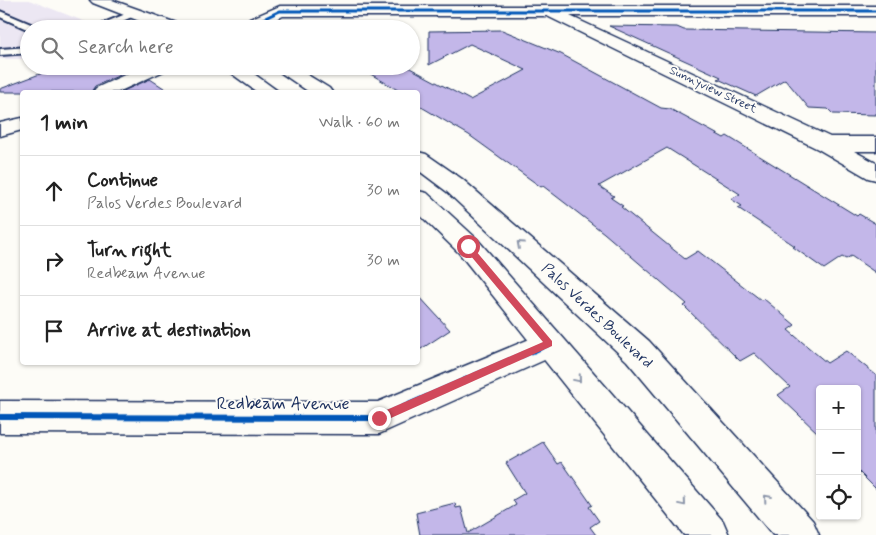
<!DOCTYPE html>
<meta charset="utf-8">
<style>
body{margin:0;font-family:Mynerve,sans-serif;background:#f6f6f6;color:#222}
.controls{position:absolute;right:15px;bottom:15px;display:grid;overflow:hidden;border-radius:5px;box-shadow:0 1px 4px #0004}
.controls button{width:45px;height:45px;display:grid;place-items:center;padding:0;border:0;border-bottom:1px solid #e0e0e0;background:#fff;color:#222;font:25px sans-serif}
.stop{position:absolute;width:15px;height:15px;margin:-11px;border:4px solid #d1495b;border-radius:50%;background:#fff}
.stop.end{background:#d1495b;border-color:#fff;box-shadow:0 1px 5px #0008}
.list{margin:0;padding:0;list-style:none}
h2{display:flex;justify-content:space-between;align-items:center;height:65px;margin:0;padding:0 20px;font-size:21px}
h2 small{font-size:16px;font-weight:400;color:#767676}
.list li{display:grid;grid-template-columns:32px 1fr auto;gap:15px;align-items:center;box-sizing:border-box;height:70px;padding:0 20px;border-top:1px solid #e0e0e0}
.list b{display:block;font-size:19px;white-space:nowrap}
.list p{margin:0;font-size:16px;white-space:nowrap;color:#767676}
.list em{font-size:16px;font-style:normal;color:#767676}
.icon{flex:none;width:28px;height:28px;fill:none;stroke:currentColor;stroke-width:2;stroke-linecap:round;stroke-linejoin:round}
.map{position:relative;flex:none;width:876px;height:535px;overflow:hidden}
.search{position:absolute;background:#fff;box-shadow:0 1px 4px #0004;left:20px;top:20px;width:400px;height:55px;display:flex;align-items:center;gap:12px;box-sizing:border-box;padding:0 18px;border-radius:28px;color:#767676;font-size:19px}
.panel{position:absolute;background:#fff;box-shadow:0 1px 4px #0004;left:20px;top:90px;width:400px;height:275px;border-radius:5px}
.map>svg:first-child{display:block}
.built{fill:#ece7f3}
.building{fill:#c3b7e9;stroke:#1b2f5e}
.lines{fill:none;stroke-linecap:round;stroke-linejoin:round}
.service-casing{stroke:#1b2f5e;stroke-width:4}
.minor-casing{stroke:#1b2f5e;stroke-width:3}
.secondary-casing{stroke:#1b2f5e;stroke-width:3}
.service{fill:#fdfcf7;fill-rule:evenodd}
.minor{fill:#fdfcf7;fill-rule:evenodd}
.secondary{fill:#fdfcf7;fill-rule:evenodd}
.cycleway-far2-casing{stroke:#fdfcf7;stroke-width:5}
.cycleway-far1-casing{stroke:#fdfcf7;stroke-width:8}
.cycleway-casing{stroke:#fdfcf7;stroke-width:9}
.cycleway-far2{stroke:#0057b8;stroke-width:3}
.cycleway-far1{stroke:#0057b8;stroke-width:5}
.cycleway{stroke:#0057b8;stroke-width:6}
.oneway{stroke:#8c96aa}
.route{fill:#d1495b}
.labels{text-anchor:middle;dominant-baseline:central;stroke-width:4;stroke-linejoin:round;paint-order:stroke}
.far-street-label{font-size:12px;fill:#1b2f5e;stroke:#fdfcf7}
.street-label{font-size:15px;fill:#1b2f5e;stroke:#fdfcf7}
.near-street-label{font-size:18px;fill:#1b2f5e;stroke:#fdfcf7}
</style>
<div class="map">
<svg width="876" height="535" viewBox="0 0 876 535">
<rect width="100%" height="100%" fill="#fdfcf7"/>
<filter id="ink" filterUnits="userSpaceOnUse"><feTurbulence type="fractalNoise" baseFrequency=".02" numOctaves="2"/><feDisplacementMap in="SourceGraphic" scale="10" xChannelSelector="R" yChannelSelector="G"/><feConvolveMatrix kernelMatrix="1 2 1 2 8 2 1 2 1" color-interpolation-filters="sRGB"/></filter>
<g filter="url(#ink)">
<path class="built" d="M0,0H29L104,29H29V56L21,59H0Z"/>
<path class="building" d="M328,26H364L363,29H324Z
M609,26L677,27L684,30L876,33V115L833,114L828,109L809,108L785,79L756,96L718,79L721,77Z
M502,30L561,54L661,108L670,109L724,138L727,136L857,216L859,214L876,224V273L851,256L846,259L842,257L824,269L793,247L795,246L738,208L742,206L731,199L740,194L667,148L599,186L614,196L611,198L623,206L621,207L685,259L698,251L761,300L764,299L795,325L788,330L827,363L846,351L876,375V489L857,470V389H820V435L778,395L790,387L754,353L740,361L684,306L687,304L604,233L543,186L541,187L469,135L418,105V92H401L357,66H406L470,100L526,70L470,44L429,65V31Z
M61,66H130L134,69L95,86L91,92H0V89Z
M150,79L170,92H121Z
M418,295L450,330L418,351Z
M543,442L558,464L562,462L592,505L589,507L599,521L590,527L596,535H420L416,513L455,503L456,508L461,507L468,533L516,505L513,500L525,493L506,463Z"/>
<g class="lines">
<g class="service-casing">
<path id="service" d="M0,11L38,27L40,29L29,30L0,17Z
M133,11L141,13L104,29H89Z
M29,47V53L0,55V49Z"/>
</g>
<g class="minor-casing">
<path id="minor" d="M280,6H876V16H570L830,137H876V151H854L876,163V180L868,178L818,149L547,16H283L256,29H234L236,25Z
M144,66H169L166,70L118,92H93L96,88Z
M22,118V130L0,136V123Z
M549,331L560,335L565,344L560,353L379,434L0,433V401L378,402Z"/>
</g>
<g class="secondary-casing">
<path id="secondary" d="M90,0H112L182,25L184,29H160L93,3Z
M221,66H243L279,92H257Z
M271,66H293L329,88L332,92H309Z
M418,152L426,154L462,179L649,341L813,521L819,535H773L627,361L446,191L418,170Z
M418,191L427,193L477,239L723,521L729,535H684L459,253L418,213Z"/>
</g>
<use href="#service" class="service"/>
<use href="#minor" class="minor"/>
<use href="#secondary" class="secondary"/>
<g class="cycleway-far2-casing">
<path id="cycleway-far2" d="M242,29L280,11H876"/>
</g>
<g class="cycleway-far1-casing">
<path id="cycleway-far1" d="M534,351L549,344"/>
</g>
<g class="cycleway-casing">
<path id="cycleway" d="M0,417L379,418L536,349"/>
</g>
<use href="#cycleway-far2" class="cycleway-far2"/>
<use href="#cycleway-far1" class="cycleway-far1"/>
<use href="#cycleway" class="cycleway"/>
</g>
<defs><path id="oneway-chevron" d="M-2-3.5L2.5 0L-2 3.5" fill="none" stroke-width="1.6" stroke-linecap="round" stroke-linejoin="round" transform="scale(1.25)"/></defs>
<g class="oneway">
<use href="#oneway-chevron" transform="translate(520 244) rotate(-138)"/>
<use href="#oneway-chevron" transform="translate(578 379) rotate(50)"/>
<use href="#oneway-chevron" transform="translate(767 498) rotate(-131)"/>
<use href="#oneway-chevron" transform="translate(683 503) rotate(50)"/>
</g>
</g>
<path class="route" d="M465,244H470L552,341V346L382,422H375V415L543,342L465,249Z"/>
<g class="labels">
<g class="far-street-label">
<text transform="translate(713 90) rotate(25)">Sunnyview Street</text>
</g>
<g class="street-label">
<text transform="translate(597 316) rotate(43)">Palos Verdes Boulevard</text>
</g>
<g class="near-street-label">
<text x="283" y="404">Redbeam Avenue</text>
</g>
</g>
</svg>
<div class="controls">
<button>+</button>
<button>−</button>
<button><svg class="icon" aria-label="locate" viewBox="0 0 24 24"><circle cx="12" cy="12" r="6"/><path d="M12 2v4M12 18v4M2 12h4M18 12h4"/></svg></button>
</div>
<div class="stop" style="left:468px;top:246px"></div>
<div class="stop end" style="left:379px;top:418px"></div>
<div class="search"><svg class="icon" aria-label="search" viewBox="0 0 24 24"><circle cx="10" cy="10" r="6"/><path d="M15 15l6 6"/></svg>Search here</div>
<section class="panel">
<h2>1 min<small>Walk · 60 m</small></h2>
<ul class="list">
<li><svg class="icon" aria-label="ahead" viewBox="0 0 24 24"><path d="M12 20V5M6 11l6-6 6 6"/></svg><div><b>Continue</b><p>Palos Verdes Boulevard</p></div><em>30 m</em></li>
<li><svg class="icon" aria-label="right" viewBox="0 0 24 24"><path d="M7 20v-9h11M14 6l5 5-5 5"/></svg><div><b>Turn right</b><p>Redbeam Avenue</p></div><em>30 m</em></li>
<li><svg class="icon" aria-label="arrive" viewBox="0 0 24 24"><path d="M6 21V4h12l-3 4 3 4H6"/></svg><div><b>Arrive at destination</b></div></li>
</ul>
</section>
</div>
